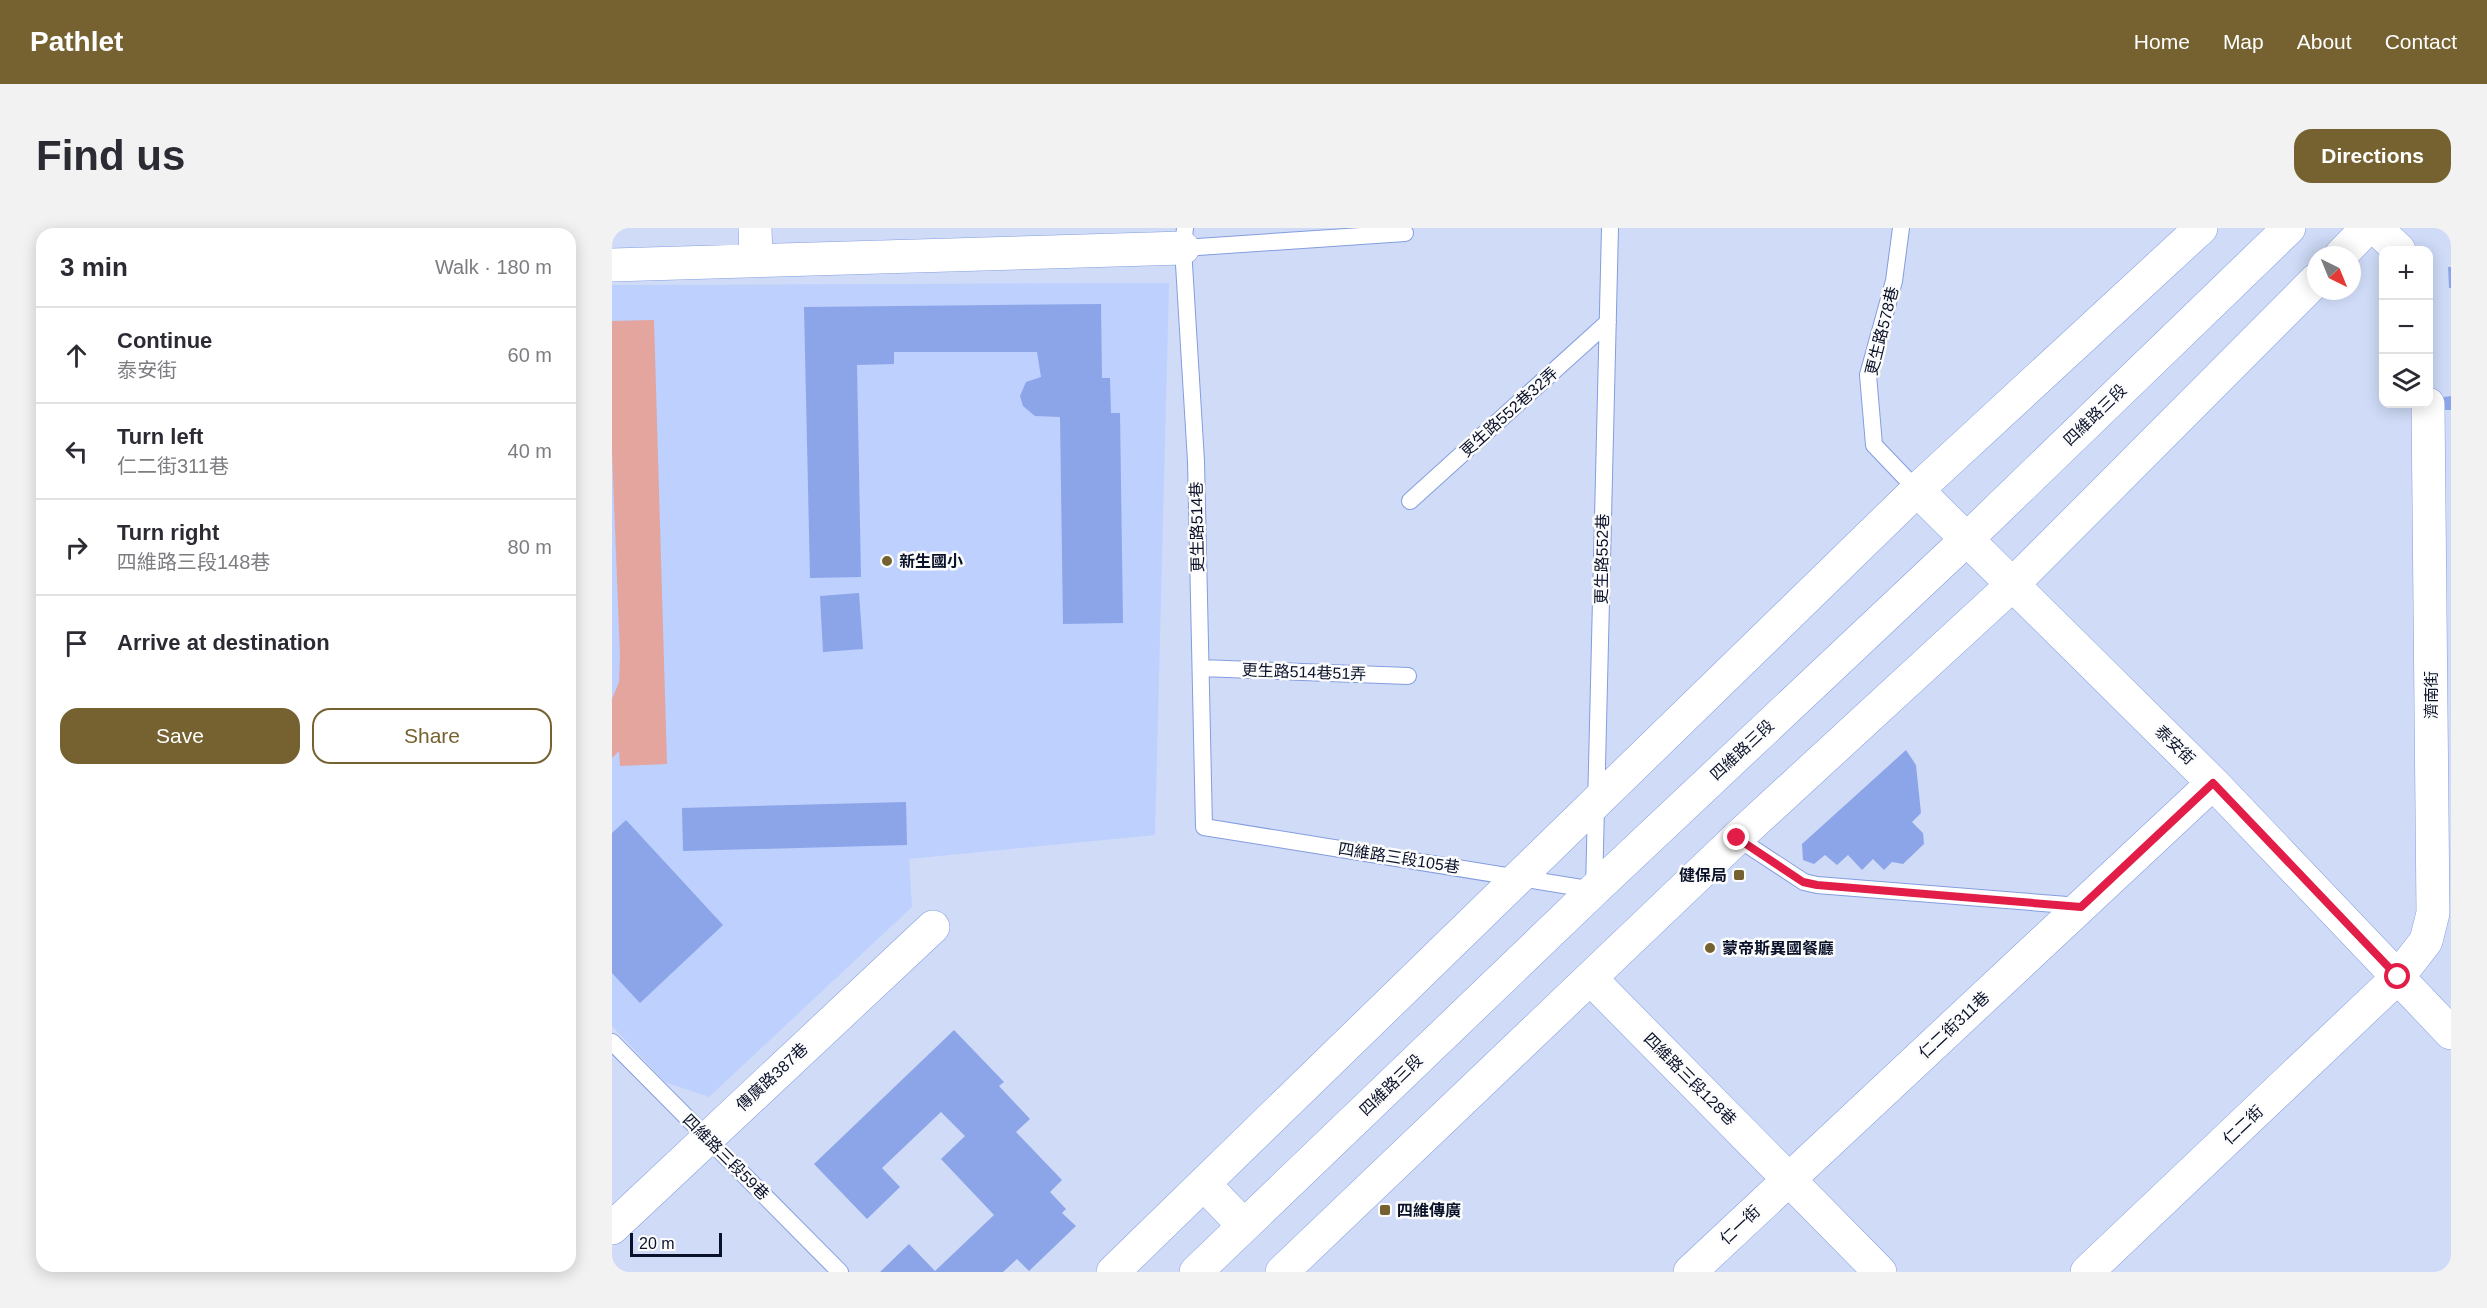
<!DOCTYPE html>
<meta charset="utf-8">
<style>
body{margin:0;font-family:Arial,"Noto Sans TC",sans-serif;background:#f2f2f3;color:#2b2b33}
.controls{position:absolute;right:18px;top:18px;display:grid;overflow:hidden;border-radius:12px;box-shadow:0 3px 15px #0003}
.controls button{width:54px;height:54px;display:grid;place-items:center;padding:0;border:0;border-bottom:2px solid #e1e1e2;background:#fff;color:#2b2b33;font:30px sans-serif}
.compass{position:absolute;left:1695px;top:18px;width:54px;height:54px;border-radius:50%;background:#fff;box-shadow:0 3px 15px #0003;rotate:137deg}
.scale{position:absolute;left:18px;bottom:15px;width:92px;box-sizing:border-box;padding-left:6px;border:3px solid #0a122a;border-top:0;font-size:16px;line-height:21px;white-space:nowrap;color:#0a122a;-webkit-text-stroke:4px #fcfcfc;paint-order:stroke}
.stop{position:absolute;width:18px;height:18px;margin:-14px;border:4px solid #e11d48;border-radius:50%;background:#fff}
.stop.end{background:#e11d48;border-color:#fff;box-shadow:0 2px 6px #0008}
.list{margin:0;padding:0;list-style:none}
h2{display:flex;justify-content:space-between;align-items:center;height:78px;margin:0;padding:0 24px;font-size:26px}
h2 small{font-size:20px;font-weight:400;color:#7c7c81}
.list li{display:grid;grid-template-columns:39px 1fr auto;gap:18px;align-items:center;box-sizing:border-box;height:96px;padding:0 24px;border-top:2px solid #e1e1e2}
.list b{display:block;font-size:22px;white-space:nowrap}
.list p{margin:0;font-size:20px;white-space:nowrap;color:#7c7c81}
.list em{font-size:20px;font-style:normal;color:#7c7c81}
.actions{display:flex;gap:12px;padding:18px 24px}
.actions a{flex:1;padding:14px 0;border:2px solid #766231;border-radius:18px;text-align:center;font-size:21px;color:#766231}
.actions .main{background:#766231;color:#fff}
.icon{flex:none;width:33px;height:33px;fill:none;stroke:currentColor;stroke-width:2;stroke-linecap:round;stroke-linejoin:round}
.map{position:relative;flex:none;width:1839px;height:1044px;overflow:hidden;border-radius:18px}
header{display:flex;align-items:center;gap:36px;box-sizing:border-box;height:84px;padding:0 30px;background:#766231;color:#fff}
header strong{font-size:28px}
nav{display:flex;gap:33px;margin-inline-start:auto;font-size:21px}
.intro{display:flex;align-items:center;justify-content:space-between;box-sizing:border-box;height:144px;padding:0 36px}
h1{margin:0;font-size:42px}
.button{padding:15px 27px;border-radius:18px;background:#766231;color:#fff;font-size:21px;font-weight:700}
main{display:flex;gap:36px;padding:0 36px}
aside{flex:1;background:#fff;border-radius:18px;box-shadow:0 3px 15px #0003}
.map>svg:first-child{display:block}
.built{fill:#bdd0fe}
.green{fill:#e3a59d}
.building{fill:#8ca5e8}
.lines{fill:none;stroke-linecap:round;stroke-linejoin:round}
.service-casing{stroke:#849ddf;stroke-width:18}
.minor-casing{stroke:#849ddf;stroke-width:34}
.tertiary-casing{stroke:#849ddf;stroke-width:34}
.service{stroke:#fff;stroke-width:16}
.minor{stroke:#fff;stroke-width:33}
.tertiary{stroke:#fff;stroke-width:33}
.route{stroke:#e11d48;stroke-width:8}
.poi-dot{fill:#766231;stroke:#fcfcfc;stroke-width:2}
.labels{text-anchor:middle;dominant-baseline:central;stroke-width:5;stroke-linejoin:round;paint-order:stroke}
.street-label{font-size:16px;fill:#0a122a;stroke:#fcfcfc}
.poi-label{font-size:16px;font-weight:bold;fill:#0a122a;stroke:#fcfcfc;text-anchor:start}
</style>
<header>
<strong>Pathlet</strong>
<nav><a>Home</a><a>Map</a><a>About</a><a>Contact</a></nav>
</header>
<div class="intro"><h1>Find us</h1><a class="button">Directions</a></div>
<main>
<aside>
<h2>3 min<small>Walk · 180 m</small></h2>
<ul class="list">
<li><svg class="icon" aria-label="ahead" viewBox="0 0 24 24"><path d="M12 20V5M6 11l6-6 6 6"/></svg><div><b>Continue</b><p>泰安街</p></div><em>60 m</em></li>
<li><svg class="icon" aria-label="left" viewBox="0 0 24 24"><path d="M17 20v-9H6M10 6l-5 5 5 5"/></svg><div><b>Turn left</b><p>仁二街311巷</p></div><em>40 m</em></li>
<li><svg class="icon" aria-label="right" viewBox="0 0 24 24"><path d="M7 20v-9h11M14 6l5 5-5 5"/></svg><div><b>Turn right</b><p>四維路三段148巷</p></div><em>80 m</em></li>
<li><svg class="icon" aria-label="arrive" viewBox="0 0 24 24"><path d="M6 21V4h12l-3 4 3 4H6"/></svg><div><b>Arrive at destination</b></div></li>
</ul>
<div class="actions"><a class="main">Save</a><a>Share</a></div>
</aside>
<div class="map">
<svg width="1839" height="1044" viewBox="0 0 1839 1044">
<rect width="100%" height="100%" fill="#cfdbf7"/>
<path class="built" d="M557,55L543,607L297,631L300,679L97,869L53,854L0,798V57Z"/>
<path class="green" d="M42,92L55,536L8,538L7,523L0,530V471L7,454L8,428L0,223V93Z"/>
<path class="building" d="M1836,39H1839V60H1837Z
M489,76L490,150H498L499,185H508L511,395L451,396L448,189L423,188L411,178L408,168L414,154L429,149L425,124H282V136L245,137L249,349L198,350L192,79Z
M1839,168V182H1832V169Z
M247,365L251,421L211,424L208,368Z
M1294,522L1304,537L1309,585L1300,594L1311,605L1312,616L1291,636L1280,634L1272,642L1261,631L1250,642L1236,627L1225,637L1213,627L1202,636L1191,632L1190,616Z
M294,574L295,617L71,623L70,580Z
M14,592L111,697L28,775L0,745V605Z
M342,802L392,854L387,858L418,891L404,904L450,952L438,964L454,981L450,985L464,998L417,1043L405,1031L391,1044H268L297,1016L323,1043L382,987L329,931L353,908L329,884L270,940L288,959L255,991L202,936Z"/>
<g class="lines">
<g class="service-casing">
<path id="service" d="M573,0L571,20L584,233L592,599L982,662L998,0
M1289,0L1282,53L1256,147L1262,217L1305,262
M571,20L793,5
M798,273L996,94
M589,440L796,448
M1125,610L1192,654L1205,657L1468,678
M0,814L228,1044"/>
</g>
<g class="minor-casing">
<path id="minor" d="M143,0L144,32
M1764,0L1787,22
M1729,27L1755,0
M0,37L571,20
M1305,262L1601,555L1839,805
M979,751L1268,1044
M0,1000L321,699
M501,1044L1305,262L1589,0
M670,1044L1125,610L1399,358L1704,52
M1078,1044L1601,555
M1475,1044L1786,749L1814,713L1821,685L1816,176"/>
</g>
<g class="tertiary-casing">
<path id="tertiary" d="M592,956L632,998
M584,1044L982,662L1355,311L1677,0"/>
</g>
<use href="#service" class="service"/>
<use href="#minor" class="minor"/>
<use href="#tertiary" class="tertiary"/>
</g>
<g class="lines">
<path class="route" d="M1125,610L1191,654L1205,657L1469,679L1601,555L1786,749"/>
</g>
<g class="poi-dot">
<circle cx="275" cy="333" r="6"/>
<rect x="1121" y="641" width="12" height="12" rx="3"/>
<circle cx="1098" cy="720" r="6"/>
<rect x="767" y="976" width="12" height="12" rx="3"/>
</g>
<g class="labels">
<g class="street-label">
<text transform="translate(1270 103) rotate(-76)">更生路578巷</text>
<text transform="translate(897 184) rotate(-42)">更生路552巷32弄</text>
<text transform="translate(1483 187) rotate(-44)">四維路三段</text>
<text transform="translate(585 299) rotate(-91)">更生路514巷</text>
<text transform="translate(990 331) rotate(-89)">更生路552巷</text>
<text transform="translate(692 444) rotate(2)">更生路514巷51弄</text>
<text transform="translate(1819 467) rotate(-90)">濟南街</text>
<text transform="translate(1563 517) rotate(44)">泰安街</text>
<text transform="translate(1130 522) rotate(-43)">四維路三段</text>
<text transform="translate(787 630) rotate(9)">四維路三段105巷</text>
<text transform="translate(1342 797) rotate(-43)">仁二街311巷</text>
<text transform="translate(160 849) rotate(-43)">傳廣路387巷</text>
<text transform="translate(1078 851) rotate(45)">四維路三段128巷</text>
<text transform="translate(779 857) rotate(-44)">四維路三段</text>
<text transform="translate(1631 897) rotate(-43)">仁二街</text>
<text transform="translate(114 929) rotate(45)">四維路三段59巷</text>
<text transform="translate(1128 997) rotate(-43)">仁一街</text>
</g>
<g class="poi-label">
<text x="287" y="333">新生國小</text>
<text x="1115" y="647" text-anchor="end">健保局</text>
<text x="1110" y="720">蒙帝斯異國餐廳</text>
<text x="785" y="982">四維傳廣</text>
</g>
</g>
</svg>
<div class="controls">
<button>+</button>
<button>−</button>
<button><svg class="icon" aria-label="layers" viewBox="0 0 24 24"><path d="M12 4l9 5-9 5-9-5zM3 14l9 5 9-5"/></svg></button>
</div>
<svg class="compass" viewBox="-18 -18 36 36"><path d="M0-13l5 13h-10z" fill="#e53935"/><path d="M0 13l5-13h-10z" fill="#7c7c81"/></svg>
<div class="scale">20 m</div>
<div class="stop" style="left:1786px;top:749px"></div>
<div class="stop end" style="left:1125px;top:610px"></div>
</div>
</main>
